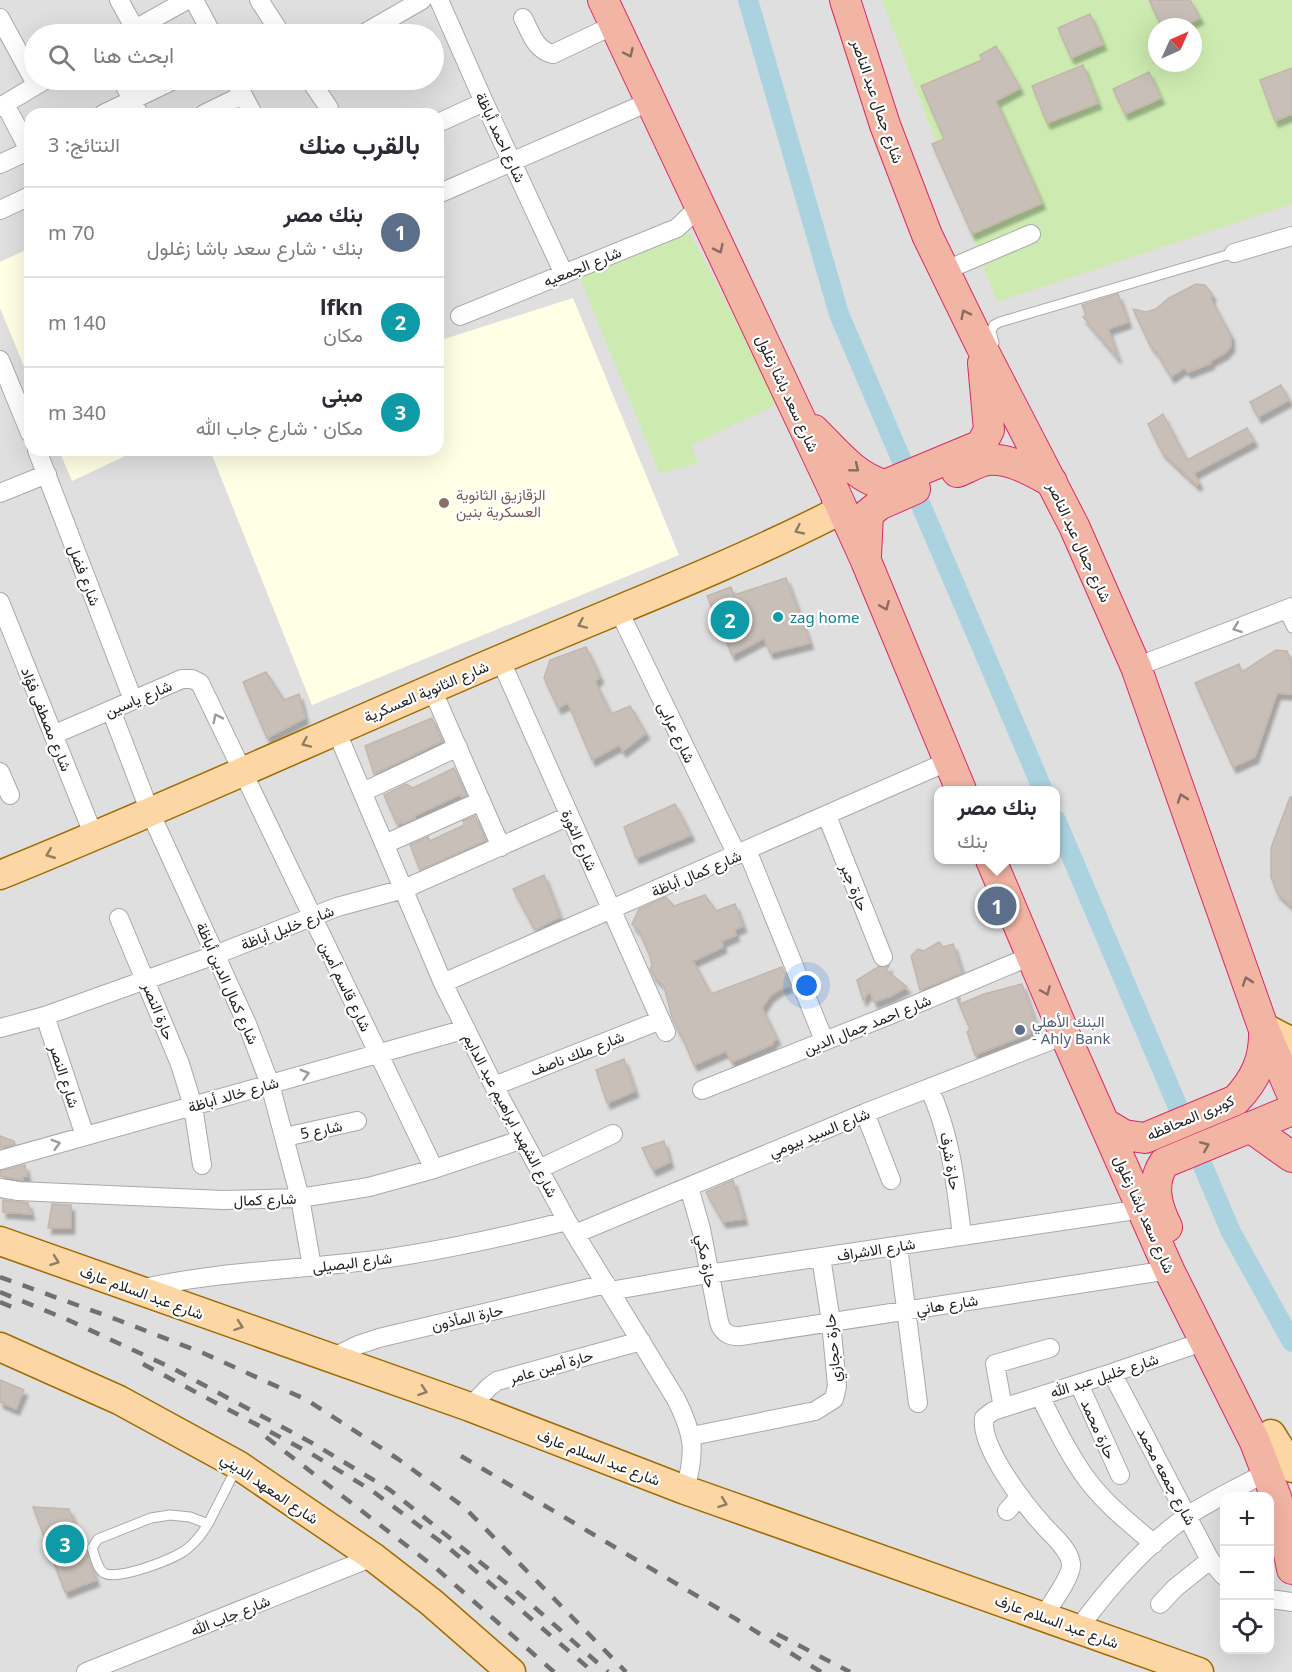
<!DOCTYPE html>
<html lang="ar">
<meta charset="utf-8">
<style>
body{margin:0;font-family:"Noto Sans",Vazirmatn,sans-serif;background:#f7f7f7;color:#2b2b33;direction:rtl}
.controls{position:absolute;right:18px;bottom:18px;display:grid;overflow:hidden;border-radius:12px;box-shadow:0 6px 24px #0002}
.controls button{width:54px;height:54px;display:grid;place-items:center;padding:0;border:0;border-bottom:2px solid #e1e1e2;background:#fff;color:#2b2b33;font:30px sans-serif}
.compass{position:absolute;left:1148px;top:18px;width:54px;height:54px;border-radius:50%;background:#fff;box-shadow:0 6px 24px #0002;rotate:45deg}
.you{position:absolute;left:807px;top:986px;width:21px;height:21px;margin:-15px;border:4px solid #fff;border-radius:50%;background:#1a73e8;box-shadow:0 0 0 9px #1a73e833}
.badge{display:grid;place-items:center;width:39px;height:39px;border-radius:50%;background:#d40000;color:#fff;font-size:20px;font-weight:700}
.pin{position:absolute;translate:-50% -50%;border:3px solid #fff;box-shadow:0 2px 6px #0006}
.popup{position:absolute;left:934px;top:786px;width:126px;height:78px;box-sizing:border-box;display:grid;place-content:center;border-radius:12px;background:#fff;filter:drop-shadow(0 2px 4px #0005);font-size:20px;white-space:nowrap;color:#7c7c81}
.popup b{font-size:22px;color:#2b2b33}
.popup::after{content:'';position:absolute;left:50%;top:100%;margin-left:-12px;border:12px solid transparent;border-top-color:#fff}
.list{margin:0;padding:0;list-style:none}
h2{display:flex;justify-content:space-between;align-items:center;height:78px;margin:0;padding:0 24px;font-size:26px}
h2 small{font-size:20px;font-weight:400;color:#7c7c81}
.list li{display:grid;grid-template-columns:39px 1fr auto;gap:18px;align-items:center;box-sizing:border-box;height:90px;padding:0 24px;border-top:2px solid #e1e1e2}
.list b{display:block;font-size:22px;white-space:nowrap}
.list p{margin:0;font-size:20px;white-space:nowrap;color:#7c7c81}
.list em{font-size:20px;font-style:normal;color:#7c7c81}
.icon{flex:none;width:33px;height:33px;fill:none;stroke:currentColor;stroke-width:2;stroke-linecap:round;stroke-linejoin:round}
.map{position:relative;flex:none;width:1292px;height:1672px;overflow:hidden;direction:ltr}
.search{position:absolute;background:#fff;box-shadow:0 6px 24px #0002;left:24px;top:24px;width:420px;height:66px;display:flex;align-items:center;gap:15px;box-sizing:border-box;padding:0 21px;border-radius:33px;color:#7c7c81;font-size:22px}
.panel{position:absolute;background:#fff;box-shadow:0 6px 24px #0002;left:24px;top:108px;width:420px;height:348px;border-radius:18px;direction:rtl}
.map>svg:first-child{display:block}
.residential{fill:#e0dfdf;fill-rule:evenodd}
.education{fill:#ffffe5}
.grass{fill:#cdebb0;fill-rule:evenodd}
.lines{fill:none;stroke-linecap:round;stroke-linejoin:round}
.canal{stroke:#aad3df;stroke-width:20}
.building{fill:#c7bfb8;stroke:#c4b6ab;stroke-width:1.5;filter:url(#shadow)}
.service-casing{stroke:#a9a9a9;stroke-width:11}
.minor-casing{stroke:#a9a9a9;stroke-width:20}
.primary-casing{stroke:#a06b00;stroke-width:31}
.trunk-casing{stroke:#dc2a67;stroke-width:32}
.service{stroke:#fff;stroke-width:9}
.minor{stroke:#fff;stroke-width:18}
.primary{stroke:#fcd6a4;stroke-width:28}
.trunk{stroke:#f2b4a3;stroke-width:30}
.rail{stroke:#707070;stroke-width:4.5;stroke-dasharray:12 12;stroke-linecap:butt}
.oneway{stroke:#8a6b62}
.oneway2{stroke:#8f7c63}
.oneway3{stroke:#9c9c9c}
.education-dot{fill:#8d6e63;stroke:#fff;stroke-width:2}
.culture-dot{fill:#0f9aa8;stroke:#fff;stroke-width:2}
.service-dot{fill:#5c6f8a;stroke:#fff;stroke-width:2}
.labels{text-anchor:middle;dominant-baseline:central;stroke-width:4.5;stroke-linejoin:round;paint-order:stroke}
.street-label{font-size:15px;fill:#222;stroke:#fff}
.education-label{font-size:15px;fill:#785e54;stroke:#fff;text-anchor:start}
.culture-label{font-size:15px;fill:#0d838f;stroke:#fff;text-anchor:start}
.service-label{font-size:15px;fill:#4e5e75;stroke:#fff;text-anchor:start}
</style>
<div class="map">
<svg width="1292" height="1672" viewBox="0 0 1292 1672">
<defs>
<filter id="shadow"><feDropShadow dx="3.5" dy="6" stdDeviation="1.5" flood-color="#0004"/></filter>
</defs>
<rect width="100%" height="100%" fill="#f2efe9"/>
<path class="residential" d="M0,0H1292V1672H0ZM1157,27H1193V63H1157ZM34,34H434V80H34ZM30,114H438V450H30ZM938,790H1056V860H938ZM1224,1496H1270V1650H1224Z"/>
<path class="education" d="M30,248V381L0,308V262Z
M573,298L679,555L312,705L210,450H438V341Z
M59,450H138L72,481Z"/>
<path class="grass" d="M882,0H1292V204L997,302ZM1157,27H1193V63H1157Z
M689,232L780,403L691,445L698,463L660,474L580,278Z"/>
<g class="lines">
<path class="canal" d="M748,0L839,314L1043,790
M1056,820L1231,1232L1292,1342"/>
</g>
<path class="building" d="M1149,0H1190L1200,18L1182,27H1162Z
M1090,14L1103,44L1071,58L1058,28Z
M996,46L1020,88L996,101L1042,203L972,234L932,144L944,139L921,86L982,60L980,55Z
M1083,65L1098,103L1047,123L1032,86Z
M1292,68V114L1275,121L1260,80Z
M1149,72L1161,98L1125,114L1113,89Z
M1196,284L1205,285L1212,294L1211,299L1231,336V346L1225,353L1210,361L1211,363L1188,372L1184,368L1171,377L1157,353L1150,345L1133,309L1146,312L1156,309L1169,298Z
M1118,294L1128,322L1108,329L1118,358L1083,317L1086,315L1082,305Z
M1281,385L1289,400L1258,417L1250,402Z
M1163,414L1187,460L1247,428L1254,441L1194,473L1199,483L1197,485L1162,452L1148,424Z
M786,578L810,643L770,653L764,638L732,655L707,596L731,587L734,595Z
M586,647L600,677L595,682L611,714L630,706L646,733L623,751L619,745L592,760L568,703L558,708L544,678L550,660Z
M1276,650L1287,651L1292,664V694L1277,693L1255,757L1233,767L1195,683L1239,664L1242,672Z
M266,672L284,700L299,694L305,718L267,738L243,682Z
M432,718L442,741L374,774L365,746Z
M454,768L466,795L461,797V794L414,816L415,818L402,824L401,822L397,824L384,795L406,784L413,788Z
M1290,797H1292V906L1277,893L1271,877V848Z
M675,804L691,835L636,858L624,827Z
M475,816L486,840L420,870L410,845L428,837L430,841L464,825L463,821Z
M544,875L560,917L535,930L513,889Z
M705,895L716,911L735,904L743,926L734,930L736,935L722,941L723,947L693,961L711,994L782,967L790,986L780,989L770,996L762,1008L777,1039L773,1041V1044L732,1062L726,1051L694,1065L681,1034L680,1035L672,1017L664,986L653,975L650,969L652,966L650,956L639,931L632,924L639,909L666,897L674,906Z
M939,942L943,947L953,944L962,973L920,990L911,956L918,949L924,951Z
M889,966L886,970L907,987L891,996L874,1002L870,991L863,1000L857,980L878,967Z
M1022,984L1036,1025L1029,1030L1030,1033L975,1055L967,1032L970,1029L957,999L960,998V1004L984,994Z
M624,1059L635,1091L607,1103L596,1070Z
M0,1136L14,1141L15,1144L0,1148Z
M664,1141L670,1162L653,1170L642,1148Z
M25,1165L27,1176L22,1177L23,1180L0,1176V1171Z
M733,1180L744,1219L723,1222L706,1192Z
M3,1200L28,1203L31,1214L3,1212Z
M52,1204L71,1205V1228H48Z
M0,1380L24,1390L16,1409L0,1402Z
M33,1507L69,1509L96,1580L65,1592Z"/>
<g class="lines">
<g class="service-casing">
<path id="service" d="M994,343L991,331L994,325L1000,322L1234,253
M1283,610L1292,628
M208,1524C202,1534 196,1542 187,1549C175,1559 117,1581 104,1573C97,1569 95,1556 92,1548L98,1539L151,1518L170,1515L190,1517L208,1524L237,1467"/>
</g>
<g class="minor-casing">
<path id="minor" d="M119,0L135,29
M194,0L212,34
M259,0L281,34
M439,0L484,102L564,274
M0,18L36,84
M523,18C531,33 535,50 553,54L616,24
M126,34L187,0
M363,34L422,0
M122,80L139,114
M235,80L253,114
M310,80L329,108
M5,104L30,152
M0,107L45,80
M103,114L174,80
M204,114L243,95
M438,123L484,102
M0,164L30,150
M438,194L651,101
M0,210L30,196
M1234,253L1292,236
M944,271L1031,234
M460,316L677,228L699,207
M0,360L30,433
M37,450L133,700
M0,493L47,474
M0,602L94,836
M618,609L737,855
M500,659L666,1032
M1136,667L1292,607
M432,689L501,847
M111,710L150,812L247,1024L270,1084L300,1198L312,1267
M336,730L443,983L494,1086L567,1221L676,1399C694,1435 696,1451 685,1490
M53,735L182,679H192L200,683L434,1169
M0,772L10,795
M363,792L458,747
M827,816L883,957
M385,844L481,801
M747,850L824,1040
M119,918L180,1064L193,1106L202,1165
M443,983L949,761
M45,1016L85,1136
M0,1028L45,1016L215,955L337,907L404,889L569,816
M494,1086L661,1020
M929,1088C951,1135 956,1185 962,1236
M702,1090L900,1011L1031,956
M865,1113L891,1180
M285,1137L357,1121
M0,1160L466,1029
M539,1169L613,1134
M689,1187L701,1229L719,1322C722,1333 730,1337 741,1336L1169,1270
M0,1188L18,1191L223,1200L300,1198L369,1187L434,1169L523,1139
M575,1234L865,1113L1065,1035
M898,1246L918,1403
M140,1289C217,1271 297,1270 375,1260C440,1251 504,1237 567,1221
M610,1291L708,1274L1142,1209
M331,1358L358,1345L379,1338L606,1284
M1112,1373L1210,1560L1224,1576
M1079,1384L1120,1475
M1040,1396C1054,1424 1068,1453 1086,1478C1104,1503 1130,1523 1154,1544
M470,1407L489,1387L497,1381L641,1341
M1003,1408L995,1364L1050,1348
M692,1436L815,1411L834,1399L837,1386L831,1322L821,1257
M1007,1511L1020,1496
M1270,1599L1292,1602
M1160,1604L1175,1588L1210,1560
M1043,1617C1050,1605 1072,1577 1071,1564C1070,1550 1053,1536 1044,1526C1025,1505 980,1448 984,1418L993,1411L1112,1373L1205,1341
M1078,1629C1108,1588 1144,1546 1186,1517C1211,1500 1240,1487 1267,1472
M86,1672L373,1557"/>
</g>
<g class="primary-casing">
<path id="primary" d="M0,875C168,807 332,731 499,660C610,612 725,569 833,514L837,509L836,495
M1263,1027L1292,1042
M0,1241L470,1407L685,1490L1199,1672
M0,1347L119,1400L238,1465L373,1557L431,1602L511,1672
M1271,1434L1292,1468"/>
</g>
<g class="trunk-casing">
<path id="trunk" d="M603,0L836,495L866,561L961,790
M845,0L885,125L927,235L981,346L1074,526L1136,667L1263,1027L1292,1094
M814,430C835,451 856,478 885,485L981,445L989,430L983,363
M957,472C966,469 978,461 988,460C1011,458 1033,472 1052,482
M866,556L868,514L879,505L915,489
M991,860L1065,1035L1169,1270L1255,1442L1276,1497L1283,1523L1292,1569
M1104,1123L1124,1135L1145,1138L1236,1100C1256,1079 1265,1058 1264,1030
M1250,1127L1292,1157
M1167,1227C1157,1207 1150,1184 1164,1163L1292,1110"/>
</g>
<use href="#service" class="service"/>
<use href="#minor" class="minor"/>
<use href="#primary" class="primary"/>
<use href="#trunk" class="trunk"/>
<path class="rail" d="M0,1277L118,1320L203,1353L307,1400L398,1459L464,1507L626,1672
M0,1292L66,1319L172,1368L314,1444L390,1490L516,1591L608,1672
M0,1302L22,1311
M143,1364L310,1453L371,1490L449,1548L593,1672
M266,1437L437,1569L554,1672
M461,1456L736,1619L821,1672
M777,1634L850,1672"/>
</g>
<defs><path id="oneway-chevron" d="M-2-3.5L2.5 0L-2 3.5" fill="none" stroke-width="1.6" stroke-linecap="round" stroke-linejoin="round" transform="scale(1.5)"/></defs>
<g class="oneway">
<use href="#oneway-chevron" transform="translate(629 53) rotate(65)"/>
<use href="#oneway-chevron" transform="translate(719 249) rotate(64)"/>
<use href="#oneway-chevron" transform="translate(965 314) rotate(-116)"/>
<use href="#oneway-chevron" transform="translate(855 468) rotate(39)"/>
<use href="#oneway-chevron" transform="translate(885 606) rotate(67)"/>
<use href="#oneway-chevron" transform="translate(1182 798) rotate(-109)"/>
<use href="#oneway-chevron" transform="translate(1247 981) rotate(-109)"/>
<use href="#oneway-chevron" transform="translate(1046 991) rotate(67)"/>
<use href="#oneway-chevron" transform="translate(1205 1146) rotate(-23)"/>
</g>
<g class="oneway2">
<use href="#oneway-chevron" transform="translate(799 530) rotate(155)"/>
<use href="#oneway-chevron" transform="translate(582 624) rotate(157)"/>
<use href="#oneway-chevron" transform="translate(306 743) rotate(156)"/>
<use href="#oneway-chevron" transform="translate(50 854) rotate(158)"/>
<use href="#oneway-chevron" transform="translate(55 1261) rotate(20)"/>
<use href="#oneway-chevron" transform="translate(239 1326) rotate(19)"/>
<use href="#oneway-chevron" transform="translate(423 1391) rotate(19)"/>
<use href="#oneway-chevron" transform="translate(723 1503) rotate(20)"/>
</g>
<g class="oneway3">
<use href="#oneway-chevron" transform="translate(1237 628) rotate(159)"/>
<use href="#oneway-chevron" transform="translate(217 718) rotate(-116)"/>
<use href="#oneway-chevron" transform="translate(305 1074) rotate(-16)"/>
<use href="#oneway-chevron" transform="translate(56 1144) rotate(-16)"/>
</g>
<circle class="education-dot" cx="444" cy="503" r="6"/>
<circle class="culture-dot" cx="778" cy="617" r="6"/>
<circle class="service-dot" cx="1020" cy="1030" r="6"/>
<g class="labels">
<g class="street-label">
<text transform="translate(878 101) rotate(71)">شارع جمال عبد الناصر</text>
<text transform="translate(501 137) rotate(65)">شارع احمد أباظة</text>
<text transform="translate(582 266) rotate(-22)">شارع الجمعيه</text>
<text transform="translate(788 393) rotate(65)">شارع سعد باشا زغلول</text>
<text transform="translate(1080 542) rotate(65)">شارع جمال عبد الناصر</text>
<text transform="translate(85 575) rotate(69)">شارع فضل</text>
<text transform="translate(426 691) rotate(-23)">شارع الثانوية العسكرية</text>
<text transform="translate(138 698) rotate(-23)">شارع ياسين</text>
<text transform="translate(47 719) rotate(68)">شارع مصطفى فؤاد</text>
<text transform="translate(677 732) rotate(64)">شارع عرابى</text>
<text transform="translate(580 840) rotate(66)">شارع الثورة</text>
<text transform="translate(696 873) rotate(-23)">شارع كمال أباظة</text>
<text transform="translate(855 887) rotate(68)">حارة جبر</text>
<text transform="translate(287 927) rotate(-21)">شارع خليل أباظة</text>
<text transform="translate(228 983) rotate(66)">شارع كمال الدين أباظة</text>
<text transform="translate(346 986) rotate(64)">شارع قاسم أمين</text>
<text transform="translate(159 1011) rotate(68)">حارة النصر</text>
<text transform="translate(867 1024) rotate(-22)">شارع احمد جمال الدين</text>
<text transform="translate(577 1053) rotate(-21)">شارع ملك ناصف</text>
<text transform="translate(65 1076) rotate(72)">شارع النصر</text>
<text transform="translate(233 1094) rotate(-16)">شارع خالد أباظة</text>
<text transform="translate(511 1115) rotate(62)">شارع الشهيد ابراهيم عبد الدايم</text>
<text transform="translate(1190 1117) rotate(-23)">كوبرى المحافظه</text>
<text transform="translate(321 1129) rotate(-12)">شارع 5</text>
<text transform="translate(819 1132) rotate(-22)">شارع السيد بيومي</text>
<text transform="translate(951 1161) rotate(80)">حارة شرف</text>
<text transform="translate(265 1199) rotate(-2)">شارع كمال</text>
<text transform="translate(1145 1214) rotate(66)">شارع سعد باشا زغلول</text>
<text transform="translate(876 1249) rotate(-9)">شارع الاشراف</text>
<text transform="translate(707 1261) rotate(80)">حارة مكي</text>
<text transform="translate(352 1262) rotate(-7)">شارع البصيلى</text>
<text transform="translate(142 1292) rotate(20)">شارع عبد السلام عارف</text>
<text transform="translate(947 1304) rotate(-9)">شارع هاني</text>
<text transform="translate(467 1317) rotate(-13)">حارة المأذون</text>
<text transform="translate(832 1348) rotate(-95)">حارة حجازي</text>
<text transform="translate(551 1366) rotate(-16)">حارة أمين عامر</text>
<text transform="translate(1104 1375) rotate(-18)">شارع خليل عبد الله</text>
<text transform="translate(1099 1429) rotate(66)">حارة محمد</text>
<text transform="translate(599 1457) rotate(21)">شارع عبد السلام عارف</text>
<text transform="translate(1167 1476) rotate(62)">شارع جمعه محمد</text>
<text transform="translate(270 1488) rotate(34)">شارع المعهد الديني</text>
<text transform="translate(230 1615) rotate(-22)">شارع جاب الله</text>
<text transform="translate(1057 1621) rotate(20)">شارع عبد السلام عارف</text>
</g>
<g class="education-label">
<text x="456" y="494">الزقازيق الثانوية<tspan x="456" dy="17">العسكرية بنين</tspan></text>
</g>
<g class="culture-label">
<text x="790" y="617">zag home</text>
</g>
<g class="service-label">
<text x="1032" y="1021">البنك الأهلي<tspan x="1032" dy="17">- Ahly Bank</tspan></text>
</g>
</g>
</svg>
<div class="controls">
<button>+</button>
<button>−</button>
<button><svg class="icon" aria-label="locate" viewBox="0 0 24 24"><circle cx="12" cy="12" r="6"/><path d="M12 2v4M12 18v4M2 12h4M18 12h4"/></svg></button>
</div>
<svg class="compass" viewBox="-18 -18 36 36"><path d="M0-13l5 13h-10z" fill="#e53935"/><path d="M0 13l5-13h-10z" fill="#7c7c81"/></svg>
<div class="you"></div>
<div class="pin badge" style="left:997px;top:906px;background:#5c6f8a">1</div>
<div class="popup"><b>بنك مصر</b>بنك</div>
<div class="pin badge" style="left:730px;top:620px;background:#0f9aa8">2</div>
<div class="pin badge" style="left:65px;top:1544px;background:#0f9aa8">3</div>
<div class="search"><svg class="icon" aria-label="search" viewBox="0 0 24 24"><circle cx="10" cy="10" r="6"/><path d="M15 15l6 6"/></svg>ابحث هنا</div>
<section class="panel">
<h2>بالقرب منك<small>النتائج: 3</small></h2>
<ul class="list">
<li><span class="badge" style="background:#5c6f8a">1</span><div><b>بنك مصر</b><p>بنك · شارع سعد باشا زغلول</p></div><em>70 m</em></li>
<li><span class="badge" style="background:#0f9aa8">2</span><div><b>lfkn</b><p>مكان</p></div><em>140 m</em></li>
<li><span class="badge" style="background:#0f9aa8">3</span><div><b>مبنى</b><p>مكان · شارع جاب الله</p></div><em>340 m</em></li>
</ul>
</section>
</div>
